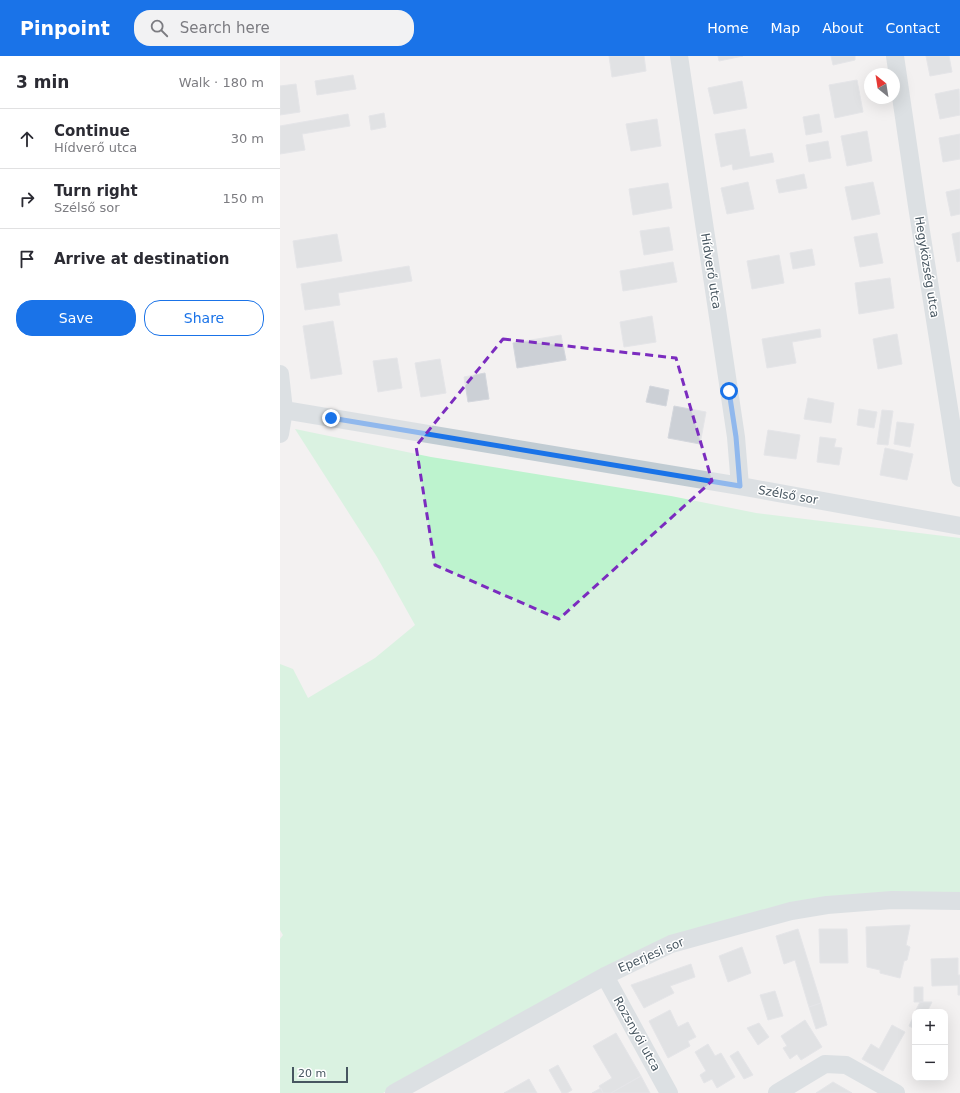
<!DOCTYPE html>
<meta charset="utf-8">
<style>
body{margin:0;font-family:"DejaVu Sans",sans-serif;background:#f2f2f3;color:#2b2b33}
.controls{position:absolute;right:12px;bottom:12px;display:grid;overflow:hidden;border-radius:8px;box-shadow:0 4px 16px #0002}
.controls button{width:36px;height:36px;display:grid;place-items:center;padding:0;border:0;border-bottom:1px solid #e1e1e2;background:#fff;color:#2b2b33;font:20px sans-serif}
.compass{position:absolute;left:584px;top:12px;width:36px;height:36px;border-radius:50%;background:#fff;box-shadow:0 4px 16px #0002;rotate:330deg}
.scale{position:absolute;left:12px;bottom:10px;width:56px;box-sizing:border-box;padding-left:4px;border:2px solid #475660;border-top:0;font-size:11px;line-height:14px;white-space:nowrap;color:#475660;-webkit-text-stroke:3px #fff;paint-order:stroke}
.stop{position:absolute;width:12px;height:12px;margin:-9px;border:3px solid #1a73e8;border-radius:50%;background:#fff}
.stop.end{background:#1a73e8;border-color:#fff;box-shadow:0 1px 4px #0008}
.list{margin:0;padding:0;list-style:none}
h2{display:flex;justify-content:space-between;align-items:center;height:52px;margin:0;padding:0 16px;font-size:17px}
h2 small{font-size:13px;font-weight:400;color:#7c7c81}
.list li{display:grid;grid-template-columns:26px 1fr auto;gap:12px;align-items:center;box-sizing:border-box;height:60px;padding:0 16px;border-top:1px solid #e1e1e2}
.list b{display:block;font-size:15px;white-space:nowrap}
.list p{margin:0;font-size:13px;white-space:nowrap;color:#7c7c81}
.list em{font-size:13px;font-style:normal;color:#7c7c81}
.actions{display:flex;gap:8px;padding:12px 16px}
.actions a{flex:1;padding:9px 0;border:1px solid #1a73e8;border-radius:16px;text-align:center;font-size:14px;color:#1a73e8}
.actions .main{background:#1a73e8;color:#fff}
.icon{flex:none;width:22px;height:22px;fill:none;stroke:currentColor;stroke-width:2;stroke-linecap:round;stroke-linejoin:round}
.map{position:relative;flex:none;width:680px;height:1037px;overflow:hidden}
header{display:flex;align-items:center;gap:24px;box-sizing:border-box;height:56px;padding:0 20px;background:#1a73e8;color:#fff}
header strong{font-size:19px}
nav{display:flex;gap:22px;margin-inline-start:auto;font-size:14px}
.search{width:280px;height:36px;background:#f2f2f3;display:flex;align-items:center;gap:10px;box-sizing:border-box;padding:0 14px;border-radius:16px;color:#7c7c81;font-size:15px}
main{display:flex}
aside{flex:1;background:#fff}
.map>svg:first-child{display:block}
.green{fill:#bdf3ce}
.building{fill:#ccd0d6;stroke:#d4d7dd}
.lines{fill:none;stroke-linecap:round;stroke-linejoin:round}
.minor{stroke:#c1ccd3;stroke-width:18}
.route{stroke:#1a73e8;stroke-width:5}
.marked{fill:none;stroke:#7b2cbf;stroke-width:3;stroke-dasharray:8 5;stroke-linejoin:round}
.labels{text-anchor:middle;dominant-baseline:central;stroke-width:3;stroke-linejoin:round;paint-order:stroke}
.street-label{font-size:12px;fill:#475660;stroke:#fff}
</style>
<header>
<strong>Pinpoint</strong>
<div class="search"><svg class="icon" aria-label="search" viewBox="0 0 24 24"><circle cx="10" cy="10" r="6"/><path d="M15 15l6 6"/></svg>Search here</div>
<nav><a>Home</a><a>Map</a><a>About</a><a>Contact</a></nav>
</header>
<main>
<aside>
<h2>3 min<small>Walk · 180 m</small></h2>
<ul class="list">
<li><svg class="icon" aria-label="ahead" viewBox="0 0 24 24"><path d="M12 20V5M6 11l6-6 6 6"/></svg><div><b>Continue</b><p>Hídverő utca</p></div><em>30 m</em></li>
<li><svg class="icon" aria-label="right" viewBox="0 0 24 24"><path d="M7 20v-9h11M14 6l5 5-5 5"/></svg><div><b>Turn right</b><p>Szélső sor</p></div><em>150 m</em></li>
<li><svg class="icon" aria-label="arrive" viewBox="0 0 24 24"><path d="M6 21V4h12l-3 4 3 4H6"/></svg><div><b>Arrive at destination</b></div></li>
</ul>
<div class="actions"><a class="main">Save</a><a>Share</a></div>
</aside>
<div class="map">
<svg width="680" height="1037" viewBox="0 0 680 1037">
<rect width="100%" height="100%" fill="#f3f1f1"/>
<path class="green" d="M15,373L151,401L391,440L476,457L680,482V836L543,841L317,917L103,1037H0V883L3,879L0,874V608L13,613L28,642L95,602L135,569L97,501Z"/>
<path class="building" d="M329,0H364L366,15L332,21Z
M438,0H463L439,5Z
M551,0H575V4L553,9Z
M646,0H669L672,16L650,20Z
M73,19L76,33L37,39L35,25Z
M577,24L583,56L555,62L549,29Z
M462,25L467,52L434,58L428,32Z
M16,28L20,56L0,59V30Z
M679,33L680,59L660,63L655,38Z
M104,57L106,71L91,74L89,60Z
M68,58L70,70L22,78L25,94L0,98V70Z
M539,58L542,76L526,79L523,61Z
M377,63L381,90L351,95L346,68Z
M465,73L470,101L492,97L494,106L453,114L452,108L441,111L435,78Z
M587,75L592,105L567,110L561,80Z
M680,78V103L663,106L659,82Z
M548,85L551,102L529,106L526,89Z
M524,118L527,132L499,137L496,124Z
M468,126L474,153L447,158L441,132Z
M593,126L600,158L572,164L565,131Z
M388,127L392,152L353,159L349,133Z
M680,133V158L671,160L666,136Z
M389,171L393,194L364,199L360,175Z
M680,176V205L677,206L672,178Z
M597,177L603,207L580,211L574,181Z
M57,178L62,205L17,212L13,185Z
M532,193L535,209L513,213L510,197Z
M499,199L504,227L472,233L467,205Z
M393,206L397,226L343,235L340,215Z
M129,210L132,225L58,237L60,249L25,254L21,228Z
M610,222L614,252L579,258L575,227Z
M372,260L376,286L344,291L340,266Z
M53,265L62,318L31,323L23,270Z
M540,273L541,281L512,286L516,307L487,312L482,283Z
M617,278L622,308L598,313L593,283Z
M281,279L286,304L237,312L233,287Z
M117,302L122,332L98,336L93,305Z
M160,303L166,337L141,341L135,307Z
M205,317L209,343L188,346L184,321Z
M370,330L389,334L386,350L366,346Z
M528,342L554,347L551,367L524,363Z
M394,350L426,356L420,388L388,382Z
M579,353L597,356L594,372L577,369Z
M602,354L613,355L608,389L597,388Z
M617,366L634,368L630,391L614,388Z
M488,374L520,379L516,403L484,399Z
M540,381L556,383L554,391L562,392L559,409L537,406Z
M605,392L633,398L627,424L600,419Z
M630,869L626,889L630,891L627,904L624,905L620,922L600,917V914L587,911L586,871Z
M518,873L541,947L529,951L515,904L504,908L496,880Z
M539,873H567L568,907H540Z
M462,891L471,917L448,926L439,900Z
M678,902V919H680V939H678V929L652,930L651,903Z
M411,908L415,921L390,930L394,937L364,952L351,929Z
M634,931H643V946H634Z
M495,935L503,960L488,964L480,939Z
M640,946H652L647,956H635Z
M541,947L547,969L536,973L529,951Z
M390,954L398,971L408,966L416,981L408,985L410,990L388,1002L369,965Z
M635,957V973L629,970Z
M525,964L542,991L521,1004L517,998L510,1003L503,992L507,990L501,980Z
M479,967L489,981L478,989L467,972Z
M612,969L625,976L603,1015L582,1003L591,988L599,993Z
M336,977L361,1020L331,1037H323L319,1030L332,1022L313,990Z
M428,988L435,1000L441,997L455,1021L437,1032L432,1023L424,1027L420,1019L426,1015L415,996Z
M458,995L473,1019L464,1023L450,1000Z
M278,1009L292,1034L287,1037H282L269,1014Z
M361,1020L370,1037H331Z
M249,1023L257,1037H224Z
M553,1026L572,1037H536Z
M321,1032L323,1037H312Z"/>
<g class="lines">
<path class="minor" d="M399,0L456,381L460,430
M615,0L637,150L680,422
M0,318L4,354
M0,378L4,354L460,430L680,470
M325,920L389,1037
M114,1037L325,920L391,888L511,855L547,849L612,844L680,845
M497,1037L545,1008L566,1009L616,1037"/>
</g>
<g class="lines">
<path class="route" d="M51,362L460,430L456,381L449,335"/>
</g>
<path d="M0 0H680V1037H0ZM223,283L396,302L432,425L279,563L155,509L136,390Z" fill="#f3f1f1" fill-opacity=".55" fill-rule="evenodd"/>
<path class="marked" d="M223,283L396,302L432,425L279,563L155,509L136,390Z"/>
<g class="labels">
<g class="street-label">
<text transform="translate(647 211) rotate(81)">Hegyközség utca</text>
<text transform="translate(431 215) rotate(81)">Hídverő utca</text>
<text transform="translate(508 439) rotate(10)">Szélső sor</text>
<text transform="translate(371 899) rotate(-23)">Eperjesi sor</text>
<text transform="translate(357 978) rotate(61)">Rozsnyói utca</text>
</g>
</g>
</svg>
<div class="controls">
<button>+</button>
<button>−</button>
</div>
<svg class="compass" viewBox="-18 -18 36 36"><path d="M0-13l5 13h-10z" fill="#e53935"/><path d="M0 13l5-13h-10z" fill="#7c7c81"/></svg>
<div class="scale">20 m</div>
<div class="stop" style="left:449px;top:335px"></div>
<div class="stop end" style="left:51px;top:362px"></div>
</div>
</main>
